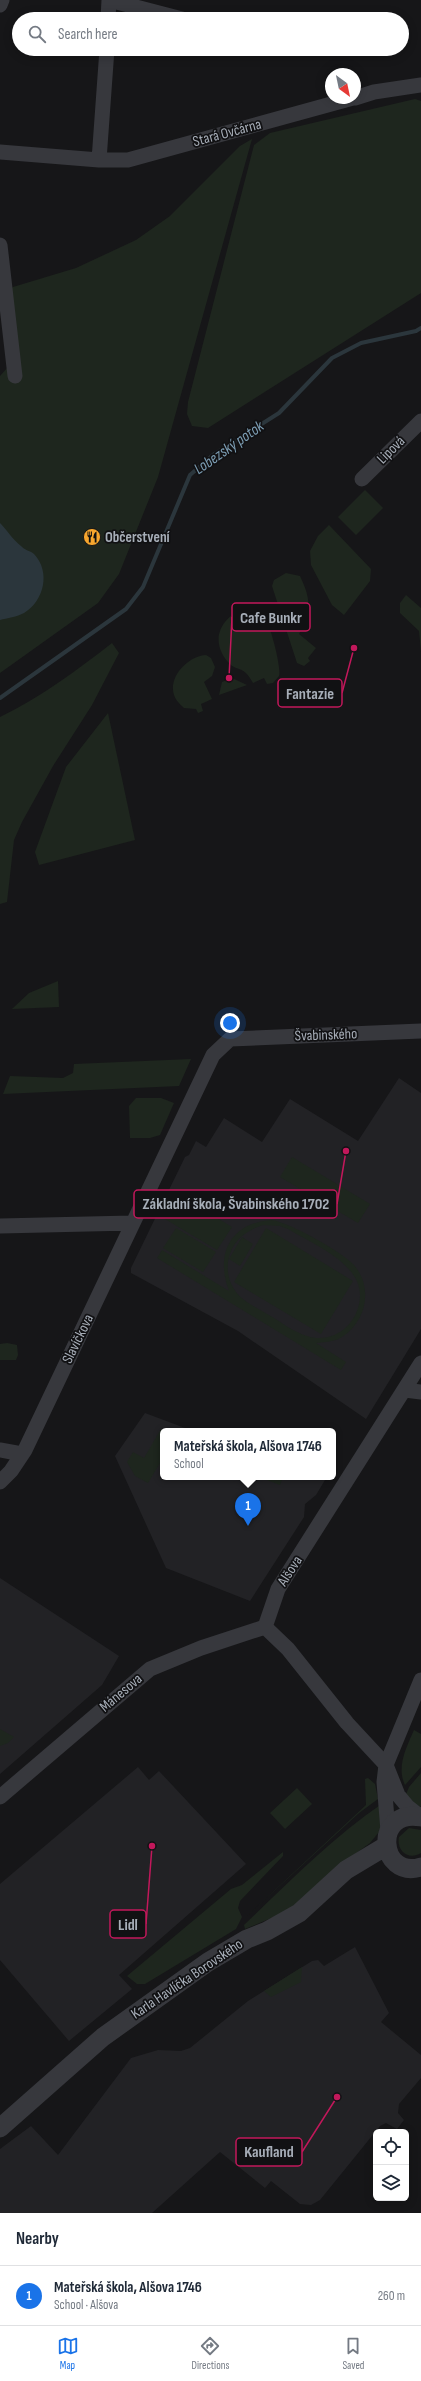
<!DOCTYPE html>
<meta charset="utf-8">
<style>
body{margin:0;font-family:"Sofia Sans Condensed",sans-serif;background:#f2f2f3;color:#1f2937}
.controls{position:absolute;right:12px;bottom:12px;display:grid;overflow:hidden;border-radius:6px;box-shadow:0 2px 10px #0003}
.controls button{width:36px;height:36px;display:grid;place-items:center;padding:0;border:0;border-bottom:1px solid #e0e1e3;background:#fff;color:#1f2937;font:20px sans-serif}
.compass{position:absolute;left:325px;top:68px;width:36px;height:36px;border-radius:50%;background:#fff;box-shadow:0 2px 10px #0003;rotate:147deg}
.you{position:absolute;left:230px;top:1023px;width:14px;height:14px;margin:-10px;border:3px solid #fff;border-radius:50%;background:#1a73e8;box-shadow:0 0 0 6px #1a73e833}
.badge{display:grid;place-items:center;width:26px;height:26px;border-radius:50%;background:#1a73e8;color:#fff;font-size:13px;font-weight:700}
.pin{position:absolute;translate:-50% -33px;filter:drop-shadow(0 1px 2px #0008)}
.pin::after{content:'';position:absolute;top:21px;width:14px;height:12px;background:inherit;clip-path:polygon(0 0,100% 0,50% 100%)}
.popup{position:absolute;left:160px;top:1428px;width:176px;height:52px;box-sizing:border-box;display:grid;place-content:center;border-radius:6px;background:#fff;filter:drop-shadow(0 1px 3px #0005);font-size:13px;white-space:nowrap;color:#747a83}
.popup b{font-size:15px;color:#1f2937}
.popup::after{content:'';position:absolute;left:50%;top:100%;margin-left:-8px;border:8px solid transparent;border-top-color:#fff}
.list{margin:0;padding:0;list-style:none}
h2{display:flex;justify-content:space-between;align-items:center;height:52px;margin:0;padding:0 16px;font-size:17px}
h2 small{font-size:13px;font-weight:400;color:#747a83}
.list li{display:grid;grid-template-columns:26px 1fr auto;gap:12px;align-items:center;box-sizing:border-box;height:60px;padding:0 16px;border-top:1px solid #e0e1e3}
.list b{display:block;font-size:15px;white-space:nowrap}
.list p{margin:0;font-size:13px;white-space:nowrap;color:#747a83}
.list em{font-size:13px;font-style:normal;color:#747a83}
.icon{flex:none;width:22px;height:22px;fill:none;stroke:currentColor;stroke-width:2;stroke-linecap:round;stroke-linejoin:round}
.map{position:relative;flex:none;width:421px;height:2213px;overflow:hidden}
.search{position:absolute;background:#fff;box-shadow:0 2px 10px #0003;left:12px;right:12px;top:12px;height:44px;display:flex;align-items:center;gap:10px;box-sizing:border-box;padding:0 14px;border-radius:22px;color:#747a83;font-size:15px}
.sheet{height:112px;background:#fff}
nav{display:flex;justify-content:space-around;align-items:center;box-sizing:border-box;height:56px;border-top:1px solid #e0e1e3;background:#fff;font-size:11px;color:#747a83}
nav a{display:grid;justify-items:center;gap:2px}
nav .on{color:#1a73e8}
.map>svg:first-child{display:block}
.built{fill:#222225}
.green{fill:#1e261e;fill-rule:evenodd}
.water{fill:#2b363c}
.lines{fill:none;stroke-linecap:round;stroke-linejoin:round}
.stream{stroke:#2b363c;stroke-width:4}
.minor{stroke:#37383d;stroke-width:15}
.tertiary{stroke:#37383d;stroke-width:19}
.labels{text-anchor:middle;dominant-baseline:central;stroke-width:3.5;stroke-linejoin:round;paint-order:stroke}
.street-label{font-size:15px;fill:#a7aeb8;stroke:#111113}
.poi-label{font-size:15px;font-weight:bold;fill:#a7aeb8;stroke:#111113;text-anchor:start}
.water-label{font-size:16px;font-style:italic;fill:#7d9eb4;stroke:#111113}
.leader{fill:none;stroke:#c2185b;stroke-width:1.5}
.callout-dot{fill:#c2185b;stroke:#111113;stroke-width:1.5}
.callout{fill:#111113;stroke:#c2185b;stroke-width:1.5}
.callout-label{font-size:16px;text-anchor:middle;font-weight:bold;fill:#a7aeb8}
</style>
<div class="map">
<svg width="421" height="2213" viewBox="0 0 421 2213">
<rect width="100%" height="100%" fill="#161618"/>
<path class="built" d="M399,1078L421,1093V1329L366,1419L238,1331L131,1273V1268L185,1157L189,1155L196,1141L206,1147L224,1118L262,1142L290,1099L358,1141Z
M145,1413L193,1431H163V1477H316L325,1480L316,1495L305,1504L304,1517L250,1601L166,1568L115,1456Z
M0,1578L119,1656L102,1685L0,1774Z
M138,1767L149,1780L159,1771L246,1864L119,1975L132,1989L69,2041L0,1960V1884Z
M355,1947L389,2013L381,2022L421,2055V2078L399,2104L398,2113L404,2120L397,2129L386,2123L380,2126L320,2200L311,2205L300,2204L271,2181L265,2188L220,2152L152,2213H0V2149L31,2126L58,2155L131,2058L158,2050L181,2051L190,2048L248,2001L312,1961L318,1960L324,1966Z"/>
<path class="green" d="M415,99L421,101V293L208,428L192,426L187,414L188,402L254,145L270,133Z
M252,139L158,477L119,574L98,603L0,673V376L8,367L1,297L13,287L76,268L136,240L170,216L240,146Z
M365,490L383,508L356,535L338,517Z
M329,525L371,569L370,581L344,615L332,605L311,565L310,551L318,536Z
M286,573L300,576C311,599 312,612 299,634L316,648L308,658L310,661L304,666L297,663L272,586L274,580Z
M406,595L421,608V652L419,631L400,613V603Z
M245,608C252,608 258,608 263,613C269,620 282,668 279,676L273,683L267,684L264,678L253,683C242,663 237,673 228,662C209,640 221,617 245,608Z
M112,643L119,653L92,705L53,766L22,822L14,840L7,902L0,904V717C41,697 76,671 112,643Z
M206,655L211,658L215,667L212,676L204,682L212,699L201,704L203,711L198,713L196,709L184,708C180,704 176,701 174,695C168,677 188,656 206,655Z
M232,678L247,685L219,695L222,682Z
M108,713L135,840L39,865L35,852L66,767Z
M58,981L59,1007L12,1009L29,993Z
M191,1059L179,1086L3,1094L10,1076L63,1078L73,1073L74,1064Z
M136,1098H161L174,1103L160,1135L150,1138H130L129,1106Z
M292,1157L370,1204L358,1223L280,1177Z
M179,1195L232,1227L217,1250L165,1219Z
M272,1220C290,1223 341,1251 354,1265C373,1287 367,1321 342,1337C334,1342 325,1342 316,1343L346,1362L341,1370L157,1258L162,1250L229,1291C215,1254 230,1223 272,1220ZM263,1225L280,1226L288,1229C313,1244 360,1263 360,1295C360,1323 334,1345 307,1336C293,1332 280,1321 267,1314C256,1307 241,1301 234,1289C227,1278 226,1265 230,1254C235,1238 248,1230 263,1225Z
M176,1228L216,1252L203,1272L163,1248Z
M266,1228L353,1281L321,1334L234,1282Z
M242,1237L253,1244L240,1266L229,1259Z
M7,1343L17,1345L18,1355L16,1360H0V1344Z
M161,1429L164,1431L163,1458L148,1483L135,1476L127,1462L133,1452L144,1458Z
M259,1477H283L280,1485Z
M0,1729L14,1737L8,1743L0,1746Z
M414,1730L421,1734V1767L405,1785C396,1767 407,1746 414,1730Z
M421,1773V1807L413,1803L405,1797L409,1787Z
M368,1778L375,1784L378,1799L359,1813L247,1916L366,1805L365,1779Z
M297,1788L312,1804L285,1829L270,1813Z
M383,1803V1821L379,1832L370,1843L344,1862L291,1910L245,1929L244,1925C288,1883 333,1837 383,1803Z
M409,1828L421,1830V1853C408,1861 396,1850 399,1837Z
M283,1852V1856L240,1901L238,1908L242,1917L236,1929L145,1984H137L127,1976L231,1889L242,1885Z
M302,1967L301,1982L271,1997L264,1991Z"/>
<path class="water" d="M0,523C7,530 13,540 21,546C24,550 31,551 34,554C51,572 44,601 24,613C17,617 7,618 0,620Z"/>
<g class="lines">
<path class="stream" d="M0,698L126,609L143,587L190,475L213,455L279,413L332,358L361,343L416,331L421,328"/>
<path class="minor" d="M109,0L182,19
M0,5L2,0
M108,19L109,0
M355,98L374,92L421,85
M0,152L99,160H128L353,98
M99,160L107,49
M0,245L15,376
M362,479L421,421
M0,1226L132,1223
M405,1390L421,1392
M0,1450L22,1454
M0,1482L11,1471L25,1450L213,1055L230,1039L421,1031
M265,1627L278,1589L421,1363
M265,1627L288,1649L347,1723L386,1765L398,1795L408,1807L421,1817
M0,1797L150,1669L201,1648L265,1627
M388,1831L384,1782L386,1765L421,1680"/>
<path class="tertiary" d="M421,1817C372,1808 379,1880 421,1867
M0,2128L103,2037L208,1962L247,1939L267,1931L299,1913L346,1870L386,1846"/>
</g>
<defs>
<g id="restaurant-disc" transform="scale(0.9)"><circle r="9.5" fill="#f7a62e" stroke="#111113"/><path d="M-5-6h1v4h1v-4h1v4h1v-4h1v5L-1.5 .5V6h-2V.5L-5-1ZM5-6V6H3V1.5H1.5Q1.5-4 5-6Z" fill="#111"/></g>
</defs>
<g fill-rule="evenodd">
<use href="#restaurant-disc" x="92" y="537"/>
</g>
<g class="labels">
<g class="street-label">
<text transform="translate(227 133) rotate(-15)">Stará Ovčárna</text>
<text transform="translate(391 450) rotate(-45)">Lipová</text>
<text transform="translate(326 1035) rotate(-2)">Švabinského</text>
<text transform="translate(78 1339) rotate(-64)">Slavíčkova</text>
<text transform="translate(290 1571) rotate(-57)">Alšova</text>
<text transform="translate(121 1693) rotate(-40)">Mánesova</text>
<text transform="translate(187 1979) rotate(-34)">Karla Havlíčka Borovského</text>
</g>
<g class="poi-label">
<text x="105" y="537">Občerstvení</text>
</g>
<g class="water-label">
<text transform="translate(229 448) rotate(-35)">Lobezský potok</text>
</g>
</g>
<path class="leader" d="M229 678L232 617M354 648L342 693M346 1151L337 1204M152 1846L146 1924M337 2097L302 2152"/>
<g class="callout-dot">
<circle cx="229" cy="678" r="4"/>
<circle cx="354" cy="648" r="4"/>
<circle cx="346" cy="1151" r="4"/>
<circle cx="152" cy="1846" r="4"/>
<circle cx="337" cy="2097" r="4"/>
</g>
<g class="callout">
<rect x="232" y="603" width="78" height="28" rx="4"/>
<rect x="278" y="679" width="64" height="28" rx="4"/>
<rect x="134" y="1190" width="203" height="28" rx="4"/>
<rect x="110" y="1910" width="36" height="28" rx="4"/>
<rect x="236" y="2138" width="66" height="28" rx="4"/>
</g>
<g class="callout-label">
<text x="271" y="623">Cafe Bunkr</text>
<text x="310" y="699">Fantazie</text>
<text x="236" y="1209">Základní škola, Švabinského 1702</text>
<text x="128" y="1930">Lidl</text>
<text x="269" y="2157">Kaufland</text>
</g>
</svg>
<div class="controls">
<button><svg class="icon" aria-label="locate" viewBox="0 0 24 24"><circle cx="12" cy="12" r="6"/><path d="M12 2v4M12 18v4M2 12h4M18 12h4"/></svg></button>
<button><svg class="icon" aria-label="layers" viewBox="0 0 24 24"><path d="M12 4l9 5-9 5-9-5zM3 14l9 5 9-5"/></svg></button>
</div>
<svg class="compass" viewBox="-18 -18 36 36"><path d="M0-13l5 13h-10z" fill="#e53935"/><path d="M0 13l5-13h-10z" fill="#747a83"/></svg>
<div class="you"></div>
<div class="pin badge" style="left:248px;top:1526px">1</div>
<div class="popup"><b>Mateřská škola, Alšova 1746</b>School</div>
<div class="search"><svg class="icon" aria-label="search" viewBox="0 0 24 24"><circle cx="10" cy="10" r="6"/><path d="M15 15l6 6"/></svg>Search here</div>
</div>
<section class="sheet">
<h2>Nearby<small></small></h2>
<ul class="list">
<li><span class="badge">1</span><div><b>Mateřská škola, Alšova 1746</b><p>School · Alšova</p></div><em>260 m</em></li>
</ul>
</section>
<nav>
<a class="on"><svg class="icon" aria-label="map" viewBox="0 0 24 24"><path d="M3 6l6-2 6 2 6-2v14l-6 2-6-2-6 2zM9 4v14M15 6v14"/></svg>Map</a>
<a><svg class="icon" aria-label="directions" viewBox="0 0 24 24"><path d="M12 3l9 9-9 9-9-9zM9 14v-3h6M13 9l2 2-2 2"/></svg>Directions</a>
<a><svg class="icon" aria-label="saved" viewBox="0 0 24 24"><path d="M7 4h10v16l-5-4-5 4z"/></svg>Saved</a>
</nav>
